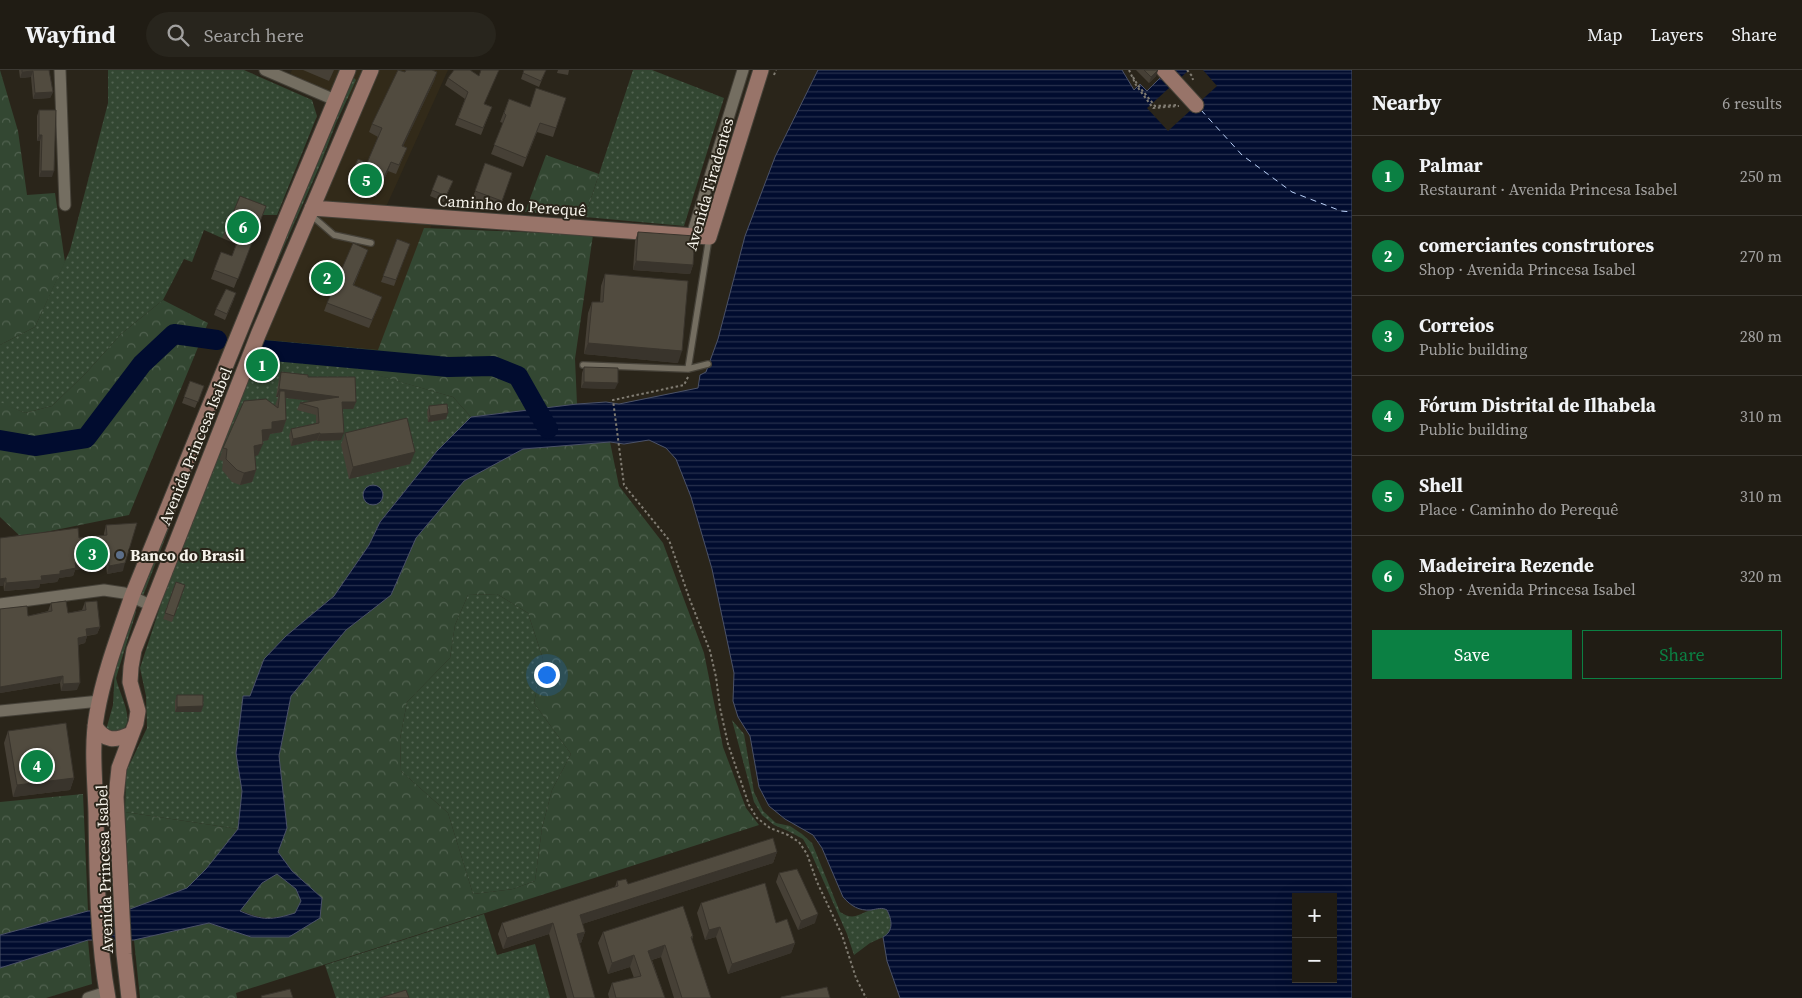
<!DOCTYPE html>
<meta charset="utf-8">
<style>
body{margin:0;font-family:"Source Serif 4",serif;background:#28251d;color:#f1f3f6}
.controls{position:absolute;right:15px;bottom:15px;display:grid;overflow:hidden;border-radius:0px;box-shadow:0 5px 20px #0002}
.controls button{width:45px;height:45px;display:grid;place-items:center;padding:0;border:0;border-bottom:1px solid #3d3a34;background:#201c14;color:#f1f3f6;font:25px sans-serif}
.you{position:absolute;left:546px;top:604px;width:18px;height:18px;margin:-12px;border:4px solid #fff;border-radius:50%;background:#1a73e8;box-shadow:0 0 0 8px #1a73e833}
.badge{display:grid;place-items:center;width:32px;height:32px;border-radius:50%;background:#0b8043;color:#fff;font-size:16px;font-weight:700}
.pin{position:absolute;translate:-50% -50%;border:2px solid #fff;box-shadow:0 1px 5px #0006}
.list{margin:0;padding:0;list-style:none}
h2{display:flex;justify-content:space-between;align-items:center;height:65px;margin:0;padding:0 20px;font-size:21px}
h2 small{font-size:16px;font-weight:400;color:#a2a1a0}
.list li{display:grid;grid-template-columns:32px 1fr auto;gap:15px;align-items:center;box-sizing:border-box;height:80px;padding:0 20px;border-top:1px solid #3d3a34}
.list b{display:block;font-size:19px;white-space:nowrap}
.list p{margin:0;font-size:16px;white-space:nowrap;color:#a2a1a0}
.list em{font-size:16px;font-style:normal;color:#a2a1a0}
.actions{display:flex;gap:10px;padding:15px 20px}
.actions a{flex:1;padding:11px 0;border:1px solid #0b8043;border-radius:0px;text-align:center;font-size:18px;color:#0b8043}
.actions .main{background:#0b8043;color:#fff}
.icon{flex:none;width:28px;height:28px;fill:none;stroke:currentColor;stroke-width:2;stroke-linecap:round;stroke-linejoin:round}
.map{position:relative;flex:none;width:1352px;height:928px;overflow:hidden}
header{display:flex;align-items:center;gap:30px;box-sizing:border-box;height:70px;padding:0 25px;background:#201c14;border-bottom:1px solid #3d3a34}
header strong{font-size:24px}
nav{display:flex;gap:28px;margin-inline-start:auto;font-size:18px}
.search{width:350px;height:45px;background:#28251d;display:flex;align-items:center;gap:12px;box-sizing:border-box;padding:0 18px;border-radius:28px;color:#a2a1a0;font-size:19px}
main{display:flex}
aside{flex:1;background:#201c14}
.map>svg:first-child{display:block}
.built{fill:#322a19}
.green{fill:url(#green-dots)}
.forest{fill:url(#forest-crowns);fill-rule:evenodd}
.water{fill:url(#water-rules);stroke:#4b5268;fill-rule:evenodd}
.pier{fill:#2a251a}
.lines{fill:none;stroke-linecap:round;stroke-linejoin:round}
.river{stroke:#010c2f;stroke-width:20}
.ferry{stroke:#bbd2fa;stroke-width:1;stroke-dasharray:6 5;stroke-linecap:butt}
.lane-casing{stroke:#454138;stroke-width:8}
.street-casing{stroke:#454138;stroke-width:13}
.secondary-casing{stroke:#454138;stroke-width:17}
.path{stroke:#807c72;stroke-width:2;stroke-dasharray:2.5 2.5;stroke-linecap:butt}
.lane{stroke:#746e61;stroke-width:5.5}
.street{stroke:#746e61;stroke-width:11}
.secondary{stroke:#987469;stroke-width:15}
.wall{fill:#464036}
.shaded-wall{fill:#39342c}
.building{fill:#514b3f;stroke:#39342c}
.service-dot{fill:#5c6f8a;stroke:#2a251a;stroke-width:2}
.labels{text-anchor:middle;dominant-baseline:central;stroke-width:4;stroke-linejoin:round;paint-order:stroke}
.street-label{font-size:16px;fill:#f7f4ec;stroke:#2a251a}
.poi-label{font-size:16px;font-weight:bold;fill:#f7f4ec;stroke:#2a251a;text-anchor:start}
</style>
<header>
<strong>Wayfind</strong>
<div class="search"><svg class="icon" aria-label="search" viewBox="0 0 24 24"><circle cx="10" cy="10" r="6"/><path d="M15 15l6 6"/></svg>Search here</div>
<nav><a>Map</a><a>Layers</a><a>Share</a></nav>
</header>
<main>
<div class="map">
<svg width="1352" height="928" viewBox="0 0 1352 928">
<defs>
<pattern id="green-dots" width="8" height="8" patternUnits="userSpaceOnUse" patternTransform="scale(1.25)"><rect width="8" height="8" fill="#334732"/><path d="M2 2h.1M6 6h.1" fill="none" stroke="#516250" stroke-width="1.8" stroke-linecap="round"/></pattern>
<pattern id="forest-crowns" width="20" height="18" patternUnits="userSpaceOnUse" patternTransform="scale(1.25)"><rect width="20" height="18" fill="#334732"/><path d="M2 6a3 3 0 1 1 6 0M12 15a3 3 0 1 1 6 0" fill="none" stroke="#516250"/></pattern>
<pattern id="water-rules" width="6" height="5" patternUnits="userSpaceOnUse" patternTransform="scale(1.25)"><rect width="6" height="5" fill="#010c2f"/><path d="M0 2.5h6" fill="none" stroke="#27304d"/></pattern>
</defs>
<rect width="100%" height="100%" fill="#2a251a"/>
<path class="built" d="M292,0H448L381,148L432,153L390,285L248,273L352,31L290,4Z"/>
<path class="green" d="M108,0H244L312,30L317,46L277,145H263L222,168L204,160L192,192L184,189L163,230L121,264L86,303L52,336L25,343L0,333V275L35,257L70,180L108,33Z
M633,0H652L724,28L684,156L585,147Z
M354,8L356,10L336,53L320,95L232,294L143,526L140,523L264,214L316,98L333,53Z
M266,270L378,280L377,305L453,327L471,347L437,381L380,452L369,475L334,526L286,566L264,589L250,626L236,683L242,721L238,759L125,742L126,702L147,658L146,626L140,598L173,497L215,387Z
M497,524L528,543L543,589L534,633L571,684L552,720L542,758L535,811L513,819L473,824L448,743L401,701L400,669L407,632L450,588L455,555L468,525Z
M134,538L136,542L116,608C118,620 132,645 126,655C125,659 121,660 117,662L106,660L113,635L115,597Z
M732,650L744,664L754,722L763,741L776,753L790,756L802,764L812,773L840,842C854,851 858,844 871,840C875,839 880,839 884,838C892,843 893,857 888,865L870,873L854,885L847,864L811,783L803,769L788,761L774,755L762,745L754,732Z
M484,844L497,885L535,874L550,928H336L325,895Z"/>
<path class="forest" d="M0,0L18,61L27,125L55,123L65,192L35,257L0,275Z
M546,85L599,104L585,147L525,142Z
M424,158L593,165L575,289L577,334L471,347L453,327L376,305L378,280Z
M163,230L208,253L129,445L21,467L0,447V332L25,343L52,336L86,303L121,264Z
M610,372L619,416L663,473L704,583L723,677L746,738L759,755L236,923L237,928H140L134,870L209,853L251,867H289L322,828L292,801L278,782L287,758L279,686L291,626L346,560L391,525L416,468L464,411L523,379ZM497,524L528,543L543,589L534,633L571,684L552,720L542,758L535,811L513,819L473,824L448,743L401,701L400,669L407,632L450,588L455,555L468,525Z
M83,724L88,841L0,865V732Z
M125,742L238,759L206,799L187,818L130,839Z
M277,804L296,819L301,831L295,843C271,850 262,850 240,840L262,813Z
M88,870L92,914L46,928H0V898Z"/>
<path class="water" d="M818,0H1122L1134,20L1140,14L1147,21L1168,0H1352V928H900L887,891L883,867C894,861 892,850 887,840C882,837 877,839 871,840C859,841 851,836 843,827L822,778L813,765L785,749L769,736L759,717L750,666L738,647L733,631L734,603L712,499L691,427L676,389L666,378L649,370L624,374L610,372L523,379L464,411L416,468L391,525L346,560L291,626L279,686L287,758L278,782L292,801L322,828L320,848L289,867H251L209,853L134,870H88L0,898V865L88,841L130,839L187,818L206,799L238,759L242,721L236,683L243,626H250L264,589L286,566L334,526L369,475L380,452L437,381L471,347L577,334L606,332L619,334L698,318L700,305L706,302L718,269L745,166L775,87ZM277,804L296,819L301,831L295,843C272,850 263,851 240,841L262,813ZM1296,827H1333V909H1296Z
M363 425a10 10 0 1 1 20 0a10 10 0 1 1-20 0Z"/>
<path class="pier" d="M1189,0H1203L1217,16L1168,61L1147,38Z"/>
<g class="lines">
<path class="river" d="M263,280L448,297L493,296L518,306L548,359
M0,370L35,376L86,368L142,294L174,264L217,270"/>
<path class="ferry" d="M1201,40L1242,85L1292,122L1341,141L1352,142"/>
<g class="lane-casing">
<path id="lane" d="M311,145L334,165L371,173
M583,295L688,299L708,294
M688,299L709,168"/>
</g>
<g class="street-casing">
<path id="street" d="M60,0L65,135
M265,0L335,30
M692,165L743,0
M0,534L104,520L124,523L150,535
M0,641L100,631
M88,928L107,922"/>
</g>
<g class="secondary-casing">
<path id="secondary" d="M1164,0L1196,35
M312,138L709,167L761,0
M95,656C105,672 115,671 131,664
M108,928C97,867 97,804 96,742C95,710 91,675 97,643C104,603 119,564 132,526L281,160L348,0
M129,928L124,884L116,727L119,698L136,653L138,641L130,612L131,597L134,580L258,265L371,0"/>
</g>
<path class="path" d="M1129,0L1136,15L1153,38L1179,36
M1187,0L1192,6L1193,10
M774,5L776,0
M1133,7L1137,14L1155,36L1177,35
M688,307L684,315L613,330L624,415L669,470L690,530L710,581L716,607L720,638L728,674L749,735L757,748L770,758L788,765L799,772L807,784L817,812L842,865L856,908L866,928"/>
<use href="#lane" class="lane"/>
<use href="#street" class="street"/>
<use href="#secondary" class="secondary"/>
</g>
<path class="wall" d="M19,0H49L53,22L50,28L33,29L31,7L20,8Z
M303,0H334L329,11Z
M524,0H546L539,17L521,9Z
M558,0H569L568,5L557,3Z
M1136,0H1158L1156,6L1149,13Z
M405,2H437L434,11L403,76L407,78L396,104L388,101L376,127L347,114L350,106L367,93L378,67L369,62L372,54Z
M448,8L485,34L492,37L481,65L455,55L465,29L445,15Z
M566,28L553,67L537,62L523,97L491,84L503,53L500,52L509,29L530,37Z
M39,40L52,107H39L40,71H37V46Z
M485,93L512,103L499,140L472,130Z
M438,105L453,111L444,132L430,126Z
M266,136L234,218L211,209L221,182L232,186L236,174L222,168L226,160Z
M638,162L693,195L690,204L633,200L635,171Z
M397,169L410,174L394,216L381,212Z
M368,180L354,215L379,235L369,258L324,241L327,233Z
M605,204L678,293L584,284L588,243L592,232H600L601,216Z
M234,229L225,250L214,245L216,239Z
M584,297L615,319L581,318L582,303Z
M281,302L308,307L356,332L353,339H342L344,363L341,370L317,371V370L291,376L289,366L291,359L316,353V345L297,340L300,333L314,331L285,328L286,350L282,362L270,364L268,370L263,371L258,385L255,386L256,400L252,412L240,415L232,412L222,400L223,391L219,390L223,378L275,336L278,327H276L279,309Z
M190,311L204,316L195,338L182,333Z
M429,336L446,349L428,352L427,342Z
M345,363L410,394L349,409L341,375Z
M106,455L123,501L107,504L106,495L75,500L73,506L59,508L57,512L40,514L39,518L4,521L0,468H79L104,465V463Z
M176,512L185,515L172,552L163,549Z
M85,532L100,557L97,564L87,566L85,573L78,575L77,620L61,621L60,613L0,623V539L28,546L48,541L51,533L68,543L82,540Z
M177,625L203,636L201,642H175V631Z
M8,661L74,708L70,720L13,727L4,673Z
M777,782L773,793L582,854L585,862L581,873H579L595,928H567L549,864L503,879L498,864L502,853L615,817L617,811L628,814Z
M779,803L815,853L798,860L776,812Z
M701,833L776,853L795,873L791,883L728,904L716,867L705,870L697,843Z
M603,862L693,866L692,870L711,928H674L661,887L652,890L665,928H609L608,924L612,913L634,908L630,897L608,904L598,873Z"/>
<path class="shaded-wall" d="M1158,0L1156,6L1149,13L1151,7Z
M33,1L31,7L20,8L22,2Z
M437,2L434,11L399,85L402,76Z
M53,22L50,28L33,29L35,23Z
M39,65H42L40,71H37Z
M391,92L388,101L376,127L379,118Z
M41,101H54L52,107H39Z
M636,191L693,195L690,204L633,200Z
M588,273L682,281L678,293L584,284Z
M584,312L618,313L615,319L581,318Z
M279,319L339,327L336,334L279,327L280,321L278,327H276Z
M342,332H356L353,339H339Z
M448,343L446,349L428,352L430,346Z
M286,350L282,362L270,364L268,370L258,372L262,360L272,352Z
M320,363L317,370L291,376L293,369Z
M344,363L341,370L317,371L320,364Z
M263,374L258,385L250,388L254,376Z
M415,382L410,394L349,409L353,397Z
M256,400L252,412L240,415L244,403Z
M109,488L106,495L75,500L73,506L59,508L57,512L40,514L39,518L4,521L6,513L41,506L60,501L75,493Z
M125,493L123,501L107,504L109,496Z
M6,508L3,516H0V509Z
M100,557L97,564L83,566L86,559Z
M87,566L85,573L75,575L78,568Z
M63,606L60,613L0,623V617Z
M80,613L77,620L61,621L63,614Z
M203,636L201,642H175L177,637Z
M74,708L70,720L13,727L17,715Z
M777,782L773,793L576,856L580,845Z
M818,844L815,853L798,860L801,851Z
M553,853L549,864L503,879L507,868Z
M720,857L716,867L705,870L709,860Z
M585,862L581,873L573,875L577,864Z
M795,873L791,883L728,904L732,894Z
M665,875L661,887L644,892L648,881Z
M634,885L630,897L608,904L612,893Z"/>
<path class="building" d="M22,0H49L53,22L35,23L33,1L22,2Z
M398,0L405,2L406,0H432L437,2L402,76L407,78L399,95L391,92L379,118L350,106L358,89L367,93L382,58L372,54Z
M454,0H470L479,6L481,0H499L484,34L492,37L483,58L458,48L468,22L448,8Z
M524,0H546L541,11L523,3Z
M1144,0H1158L1151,7Z
M536,18L566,28L556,58L540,53L526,88L494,75L506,45L504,43L509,29L530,37Z
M39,40H56L54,101H41L42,65H39Z
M485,93L512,103L502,131L475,121Z
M438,105L453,111L446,126L432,120Z
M240,126L266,136L238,209L214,200L221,182L232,186L240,165L226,160Z
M638,162L695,166L693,195L636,191Z
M397,169L410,174L396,210L383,206Z
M353,173L368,180L353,215L382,227L372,250L327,233Z
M605,204L688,211L682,281L588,273L592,232H603Z
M226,219L236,223L227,244L216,239Z
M584,297L618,298V313L584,312Z
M281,302L308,305V307H355L356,332H342L344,363L320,364V363L293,369L291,359L319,353L318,338L300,333L339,327L279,319Z
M190,311L204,316L198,332L184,327Z
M280,321H285L286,350L272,352V359L262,360L263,374L254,376L256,400L244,403L237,400L226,389L227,379L223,378L244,331L266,329L278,338Z
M447,334L448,343L430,346L429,336Z
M407,348L415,382L353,397L345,363Z
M137,453L125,493L109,496V488L75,493L76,498L60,501V504L41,506L42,510L6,513V508L0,509V468L78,458L79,468L107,465L106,455Z
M176,512L185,515L174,546L165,543Z
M66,531L68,543L86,540L85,532L97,531L100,557L86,559L87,566L78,568L80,613L63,614V606L0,617V539L27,536L28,546L52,541L51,533Z
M177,625H203V636L177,637Z
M66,653L74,708L17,715L8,661Z
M773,768L777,782L580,845L585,862L577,864L595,928H574L553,853L507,868L502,853L618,816L617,811L626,809L628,814Z
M797,799L818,844L801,851L779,803Z
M765,813L776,853L787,849L795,873L732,894L720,857L709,860L701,833Z
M683,836L693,866L691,867L711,928H682L665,875L648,881L665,928H616L612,913L641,906L634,885L612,893L603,862Z
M827,917L830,928H781V927Z
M290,919L293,928H262L261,926Z
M406,920L409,928H380Z"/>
<circle class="service-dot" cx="120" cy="485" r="5"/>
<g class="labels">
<g class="street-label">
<text transform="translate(709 114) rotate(-74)">Avenida Tiradentes</text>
<text transform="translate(512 135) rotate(4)">Caminho do Perequê</text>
<text transform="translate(195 376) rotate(-68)">Avenida Princesa Isabel</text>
<text transform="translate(104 799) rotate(-92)">Avenida Princesa Isabel</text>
</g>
<g class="poi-label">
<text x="130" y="485">Banco do Brasil</text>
</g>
</g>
</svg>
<div class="controls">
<button>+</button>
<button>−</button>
</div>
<div class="you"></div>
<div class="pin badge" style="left:262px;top:295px">1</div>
<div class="pin badge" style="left:327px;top:208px">2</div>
<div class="pin badge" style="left:92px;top:484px">3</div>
<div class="pin badge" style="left:37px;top:696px">4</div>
<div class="pin badge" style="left:366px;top:110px">5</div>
<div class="pin badge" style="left:243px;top:157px">6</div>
</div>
<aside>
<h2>Nearby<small>6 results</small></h2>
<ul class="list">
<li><span class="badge">1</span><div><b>Palmar</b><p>Restaurant · Avenida Princesa Isabel</p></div><em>250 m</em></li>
<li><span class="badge">2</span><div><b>comerciantes construtores</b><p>Shop · Avenida Princesa Isabel</p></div><em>270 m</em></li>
<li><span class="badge">3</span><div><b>Correios</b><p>Public building</p></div><em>280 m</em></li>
<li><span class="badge">4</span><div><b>Fórum Distrital de Ilhabela</b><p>Public building</p></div><em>310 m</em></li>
<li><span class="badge">5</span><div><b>Shell</b><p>Place · Caminho do Perequê</p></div><em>310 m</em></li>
<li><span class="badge">6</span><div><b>Madeireira Rezende</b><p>Shop · Avenida Princesa Isabel</p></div><em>320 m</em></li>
</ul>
<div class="actions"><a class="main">Save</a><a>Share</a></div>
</aside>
</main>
